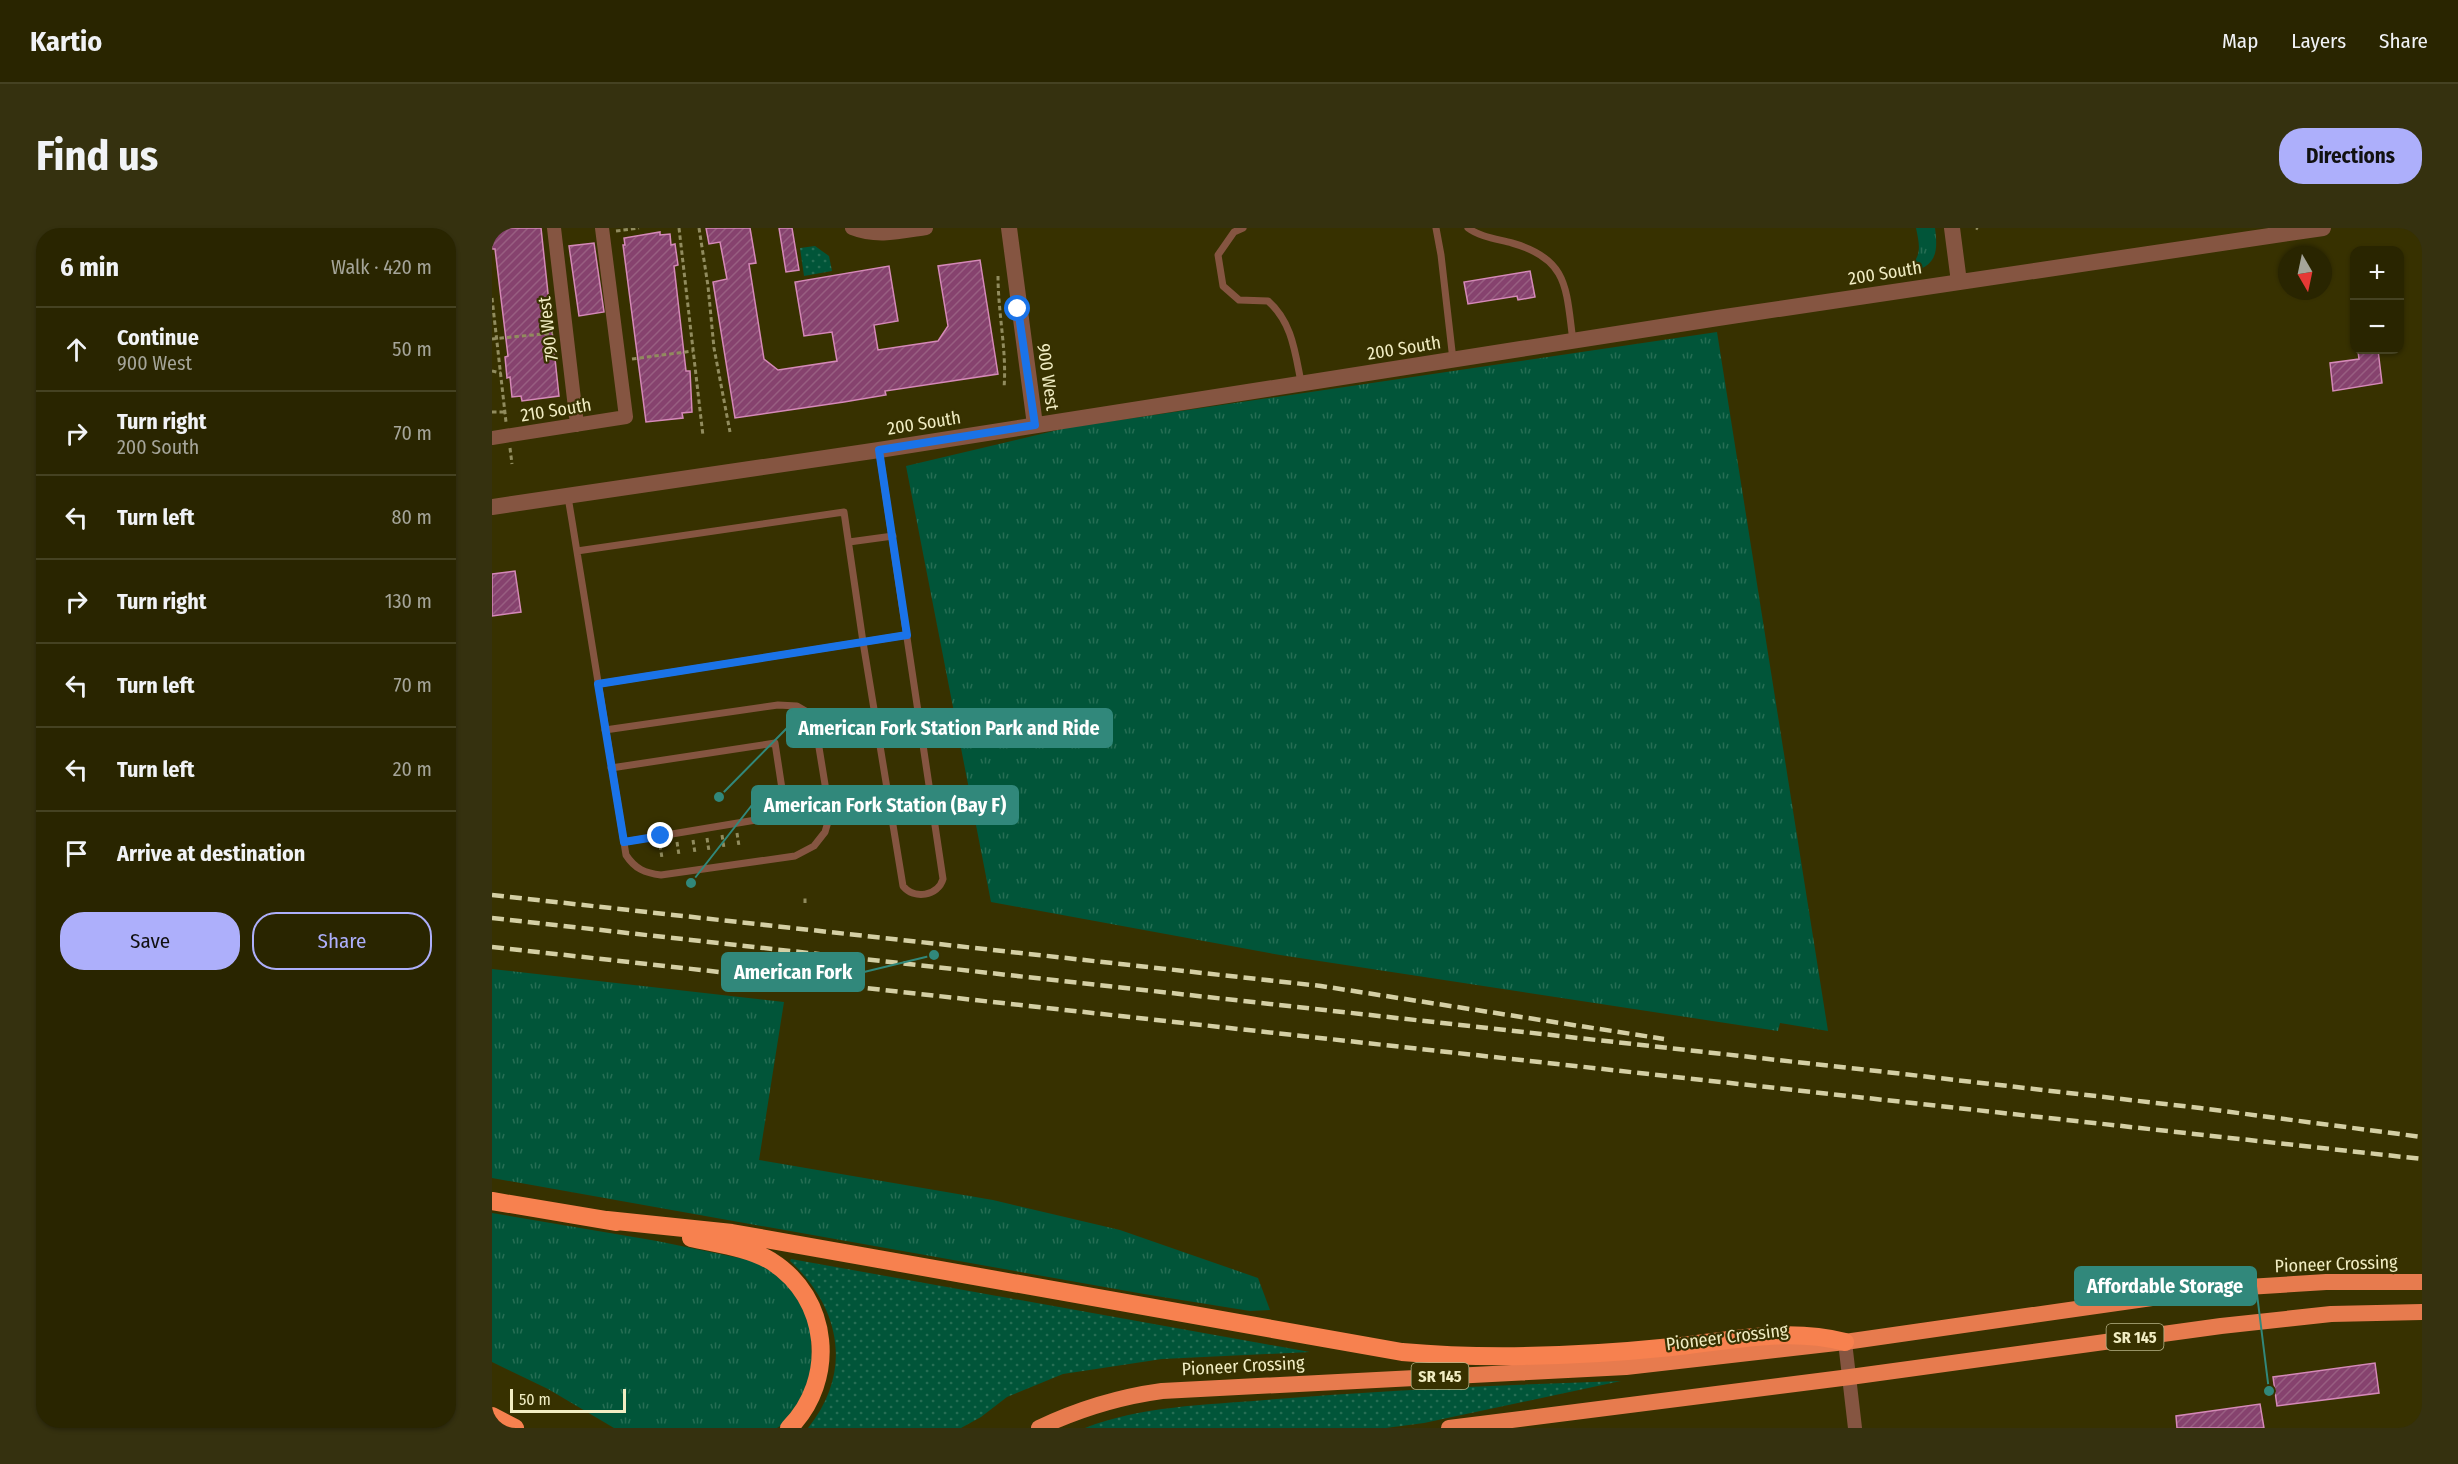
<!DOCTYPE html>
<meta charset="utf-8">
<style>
body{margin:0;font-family:"Fira Sans Condensed",sans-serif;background:#35310f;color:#f1f3f6}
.controls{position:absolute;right:18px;top:18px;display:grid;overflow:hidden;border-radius:12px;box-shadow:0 2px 4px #0004}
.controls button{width:54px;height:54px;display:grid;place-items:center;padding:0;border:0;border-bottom:2px solid #454222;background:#292500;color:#f1f3f6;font:30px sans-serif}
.compass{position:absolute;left:1786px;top:18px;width:54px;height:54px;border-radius:50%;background:#292500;box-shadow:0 2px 4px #0004;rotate:171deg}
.scale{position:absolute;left:18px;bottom:15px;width:116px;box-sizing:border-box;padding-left:6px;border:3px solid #f1edc3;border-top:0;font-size:16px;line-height:21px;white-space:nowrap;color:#f1edc3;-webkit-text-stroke:4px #373100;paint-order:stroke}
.stop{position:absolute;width:18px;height:18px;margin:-14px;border:4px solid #1a73e8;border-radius:50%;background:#fff}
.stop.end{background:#1a73e8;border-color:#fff;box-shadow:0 2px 6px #0008}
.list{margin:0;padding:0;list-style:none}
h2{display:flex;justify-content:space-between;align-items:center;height:78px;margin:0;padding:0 24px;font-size:26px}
h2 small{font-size:20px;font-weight:400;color:#a5a599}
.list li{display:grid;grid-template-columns:39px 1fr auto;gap:18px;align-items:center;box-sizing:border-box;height:84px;padding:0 24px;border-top:2px solid #454222}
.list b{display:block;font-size:22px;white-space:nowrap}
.list p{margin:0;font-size:20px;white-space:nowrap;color:#a5a599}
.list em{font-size:20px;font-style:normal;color:#a5a599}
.actions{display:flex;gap:12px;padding:18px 24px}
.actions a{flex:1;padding:14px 0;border:2px solid #adaffb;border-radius:24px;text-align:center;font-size:21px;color:#adaffb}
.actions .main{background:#adaffb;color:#111}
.icon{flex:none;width:33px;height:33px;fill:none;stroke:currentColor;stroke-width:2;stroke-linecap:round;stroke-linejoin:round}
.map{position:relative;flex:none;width:1930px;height:1200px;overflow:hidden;border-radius:24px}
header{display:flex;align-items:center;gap:36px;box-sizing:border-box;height:84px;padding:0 30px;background:#292500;border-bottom:2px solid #454222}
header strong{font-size:28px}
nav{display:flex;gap:33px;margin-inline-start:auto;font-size:21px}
.intro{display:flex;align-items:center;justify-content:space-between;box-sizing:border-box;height:144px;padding:0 36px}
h1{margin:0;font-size:42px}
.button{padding:15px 27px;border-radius:24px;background:#adaffb;color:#111;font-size:21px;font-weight:700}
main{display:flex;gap:36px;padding:0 36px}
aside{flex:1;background:#292500;border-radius:24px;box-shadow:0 2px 4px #0004}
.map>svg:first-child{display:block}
.grass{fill:url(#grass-tufts)}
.park{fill:url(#park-dots)}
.building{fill:url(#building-hatch);stroke:#d589b8;stroke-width:1.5}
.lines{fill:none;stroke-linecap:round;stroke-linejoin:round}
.path{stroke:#918c5e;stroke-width:3;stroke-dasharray:4.5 3;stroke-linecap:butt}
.service{stroke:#855541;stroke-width:7}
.minor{stroke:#855541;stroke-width:14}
.tertiary{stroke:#855541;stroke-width:16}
.trunk{stroke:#e77b4e;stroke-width:16}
.motorway{stroke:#f7814f;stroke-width:18}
.rail{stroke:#d4cfa4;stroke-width:4.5;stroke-dasharray:12 6;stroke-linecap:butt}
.route{stroke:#1a73e8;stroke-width:8}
.labels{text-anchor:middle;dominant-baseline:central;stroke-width:4.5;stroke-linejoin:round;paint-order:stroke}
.shield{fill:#373100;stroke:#b9b588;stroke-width:1.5}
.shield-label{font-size:16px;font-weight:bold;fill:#f1edc3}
.street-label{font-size:18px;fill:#f1edc3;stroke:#373100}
.leader{fill:none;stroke:#31887b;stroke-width:2}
.callout-dot{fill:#31887b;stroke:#373100;stroke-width:2}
.callout{fill:#31887b;stroke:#31887b;stroke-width:2}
.callout-label{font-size:20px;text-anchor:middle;font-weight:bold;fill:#fff}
</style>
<header>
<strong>Kartio</strong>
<nav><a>Map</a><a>Layers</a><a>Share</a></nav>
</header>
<div class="intro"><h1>Find us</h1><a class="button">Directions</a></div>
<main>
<aside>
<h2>6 min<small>Walk · 420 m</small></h2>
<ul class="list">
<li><svg class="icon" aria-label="ahead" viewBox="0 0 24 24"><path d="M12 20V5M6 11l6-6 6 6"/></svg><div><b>Continue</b><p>900 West</p></div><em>50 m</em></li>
<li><svg class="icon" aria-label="right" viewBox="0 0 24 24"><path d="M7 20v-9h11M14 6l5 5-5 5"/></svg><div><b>Turn right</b><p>200 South</p></div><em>70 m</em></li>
<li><svg class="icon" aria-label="left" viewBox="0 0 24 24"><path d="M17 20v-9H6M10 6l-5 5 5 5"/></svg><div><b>Turn left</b></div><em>80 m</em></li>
<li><svg class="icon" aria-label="right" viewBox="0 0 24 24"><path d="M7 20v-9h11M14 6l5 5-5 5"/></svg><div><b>Turn right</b></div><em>130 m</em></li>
<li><svg class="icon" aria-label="left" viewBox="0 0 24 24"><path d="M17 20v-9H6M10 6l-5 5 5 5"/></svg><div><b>Turn left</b></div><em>70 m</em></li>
<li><svg class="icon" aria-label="left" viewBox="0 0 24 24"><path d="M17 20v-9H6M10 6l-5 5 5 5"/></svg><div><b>Turn left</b></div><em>20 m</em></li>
<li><svg class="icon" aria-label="arrive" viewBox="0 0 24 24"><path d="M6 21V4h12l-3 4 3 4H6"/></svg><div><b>Arrive at destination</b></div></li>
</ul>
<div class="actions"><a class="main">Save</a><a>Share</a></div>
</aside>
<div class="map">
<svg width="1930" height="1200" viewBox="0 0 1930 1200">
<defs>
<pattern id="grass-tufts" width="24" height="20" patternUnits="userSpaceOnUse" patternTransform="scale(1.5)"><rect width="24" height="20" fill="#015539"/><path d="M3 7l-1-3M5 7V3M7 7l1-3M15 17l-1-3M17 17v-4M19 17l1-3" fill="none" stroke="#266e54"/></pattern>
<pattern id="park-dots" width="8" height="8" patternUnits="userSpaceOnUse" patternTransform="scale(1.5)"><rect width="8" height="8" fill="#015539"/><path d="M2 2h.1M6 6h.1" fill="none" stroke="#266e54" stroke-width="1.8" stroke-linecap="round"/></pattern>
<pattern id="building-hatch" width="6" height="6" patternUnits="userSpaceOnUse" patternTransform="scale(1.5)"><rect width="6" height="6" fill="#86426e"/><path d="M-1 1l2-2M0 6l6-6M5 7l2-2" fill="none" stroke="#985e81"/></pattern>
</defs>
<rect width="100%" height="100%" fill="#373100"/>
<path class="grass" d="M1424,0H1443C1447,29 1442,40 1412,46C1429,29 1429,23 1424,0Z
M1225,104L1336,803L1288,795L1286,803L788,727L499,674L414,238L574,200Z
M0,741L292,774L267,932L501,972L628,1002L766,1050L778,1082L758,1083L652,1066L0,950Z
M0,985L165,1013L262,1033L289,1046L318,1084L321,1158L289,1200L288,1198L285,1200H122L56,1161L0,1134Z"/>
<path class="park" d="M323,18L337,28L340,43L312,48L308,20Z
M299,1031L818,1124L670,1131L571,1146L515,1169L489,1189L469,1200H316C361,1144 349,1080 298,1033Z
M1129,1153L932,1195L894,1200H593C649,1178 713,1177 773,1172C891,1162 1010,1157 1129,1153Z"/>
<path class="building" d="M0,0H49L67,168L30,173L29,168L20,169L18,149L15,150L13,129L16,128L3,21H0Z
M214,0H258L264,35L257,36L272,131L286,142L345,133L340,104L312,108L303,54L397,38L406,93L382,97L386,122L446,113L456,98L446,38L488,32L506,146L393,163L394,167L352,174L243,190L221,54L235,51L228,14L217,16Z
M287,0H300L307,42L294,44Z
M168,4V7L178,6L179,17L183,16L186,37L182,38L194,143H198L200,184L190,185L191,190L154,194L131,17H133L132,10Z
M102,15L112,84L87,88L77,18Z
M1038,43L1043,69L1026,72L1025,68L976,76L972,54Z
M1886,122L1890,155L1841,163L1838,135L1867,131L1866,123Z
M23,343L29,384L0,388V346Z
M1883,1135L1887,1165L1785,1178L1781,1149Z
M1768,1176L1772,1200H1685L1684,1188Z"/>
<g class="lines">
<path class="path" d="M187,0L211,208
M207,0L216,58L222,120L238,204
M1484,0L1486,1
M124,3L147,0
M506,48C506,86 515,123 512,160
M0,70L14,194
M0,111L61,105
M140,131L201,123
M0,143L9,145
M0,184H13
M18,220L20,236
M245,605L247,618
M230,607L232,620
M215,610L217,623
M201,612L203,625
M185,614L187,627
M168,617L170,630
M313,675V668"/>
<path class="service" d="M751,0L742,4L726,27L731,58L747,72L776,73C800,94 803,124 809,154
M944,0L949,27L961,132
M976,0C988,9 1005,11 1020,15C1077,31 1074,61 1081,113
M76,269L80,293L134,627C143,641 153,645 169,647L303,628L322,618L333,604L338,587L324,501L317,485L305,478L286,477L113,502
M357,314L401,308
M85,323L352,284L371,414L415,407
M106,456L371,414L411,658C422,672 446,668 451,651L387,222
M119,540L283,515L294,587L132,614"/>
<path class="minor" d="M62,0L85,197
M360,0C385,10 408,4 434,0
M0,210L134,189L110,0
M1353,1114L1363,1200"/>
<path class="tertiary" d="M517,0L543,197
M1460,0L1467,54
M0,279L387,222L1226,90L1831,0"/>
<path class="trunk" d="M547,1200C587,1181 626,1169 670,1163L1134,1139L1353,1114L1723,1061L1834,1054H1930
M957,1200L1358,1149L1729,1098L1839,1086L1930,1084"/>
<path class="motorway" d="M0,973L125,994
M115,992L240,1005L910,1124C1000,1132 1091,1128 1180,1119C1239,1113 1295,1099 1353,1114
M199,1010C225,1016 255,1019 279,1033C338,1070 345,1152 297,1200
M0,1188L23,1200"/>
<path class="rail" d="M0,667L829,758L1172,811
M0,690L1385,843L1708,880L1930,909
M0,719L1930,931"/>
</g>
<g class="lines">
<path class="route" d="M169,608L132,614L106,456L415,407L387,222L543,197L526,81"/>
</g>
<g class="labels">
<g class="shield">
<rect x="1614.5" y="1096" width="57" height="26" rx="4.5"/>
<rect x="919.5" y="1135" width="57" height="26" rx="4.5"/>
</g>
<g class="shield-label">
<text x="1643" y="1109">SR 145</text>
<text x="948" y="1148">SR 145</text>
</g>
<g class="street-label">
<text transform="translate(1393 45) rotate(-9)">200 South</text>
<text transform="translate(56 101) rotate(-97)">790 West</text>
<text transform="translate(912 120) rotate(-9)">200 South</text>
<text transform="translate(556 149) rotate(82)">900 West</text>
<text transform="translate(64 182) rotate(-9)">210 South</text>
<text transform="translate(432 195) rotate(-9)">200 South</text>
<text transform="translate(1844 1036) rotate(-2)">Pioneer Crossing</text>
<text transform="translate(1235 1109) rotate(-7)">Pioneer Crossing</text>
<text transform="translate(751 1138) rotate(-3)">Pioneer Crossing</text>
</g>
</g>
<path class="leader" d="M227 569L295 500M199 655L260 577M442 727L372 744M1777 1163L1764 1058"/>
<g class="callout-dot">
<circle cx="227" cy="569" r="6"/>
<circle cx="199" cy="655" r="6"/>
<circle cx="442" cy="727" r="6"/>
<circle cx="1777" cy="1163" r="6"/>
</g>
<g class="callout">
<rect x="295" y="481" width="325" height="38" rx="6"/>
<rect x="260" y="558" width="266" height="38" rx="6"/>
<rect x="230" y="725" width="142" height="38" rx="6"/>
<rect x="1583" y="1039" width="181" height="38" rx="6"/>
</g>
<g class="callout-label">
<text x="457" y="507">American Fork Station Park and Ride</text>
<text x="393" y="584">American Fork Station (Bay F)</text>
<text x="301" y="751">American Fork</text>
<text x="1673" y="1065">Affordable Storage</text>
</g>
</svg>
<div class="controls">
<button>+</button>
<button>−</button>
</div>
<svg class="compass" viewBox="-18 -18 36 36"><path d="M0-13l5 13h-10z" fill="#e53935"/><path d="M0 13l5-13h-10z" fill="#a5a599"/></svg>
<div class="scale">50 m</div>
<div class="stop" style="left:526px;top:81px"></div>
<div class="stop end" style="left:169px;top:608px"></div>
</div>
</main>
